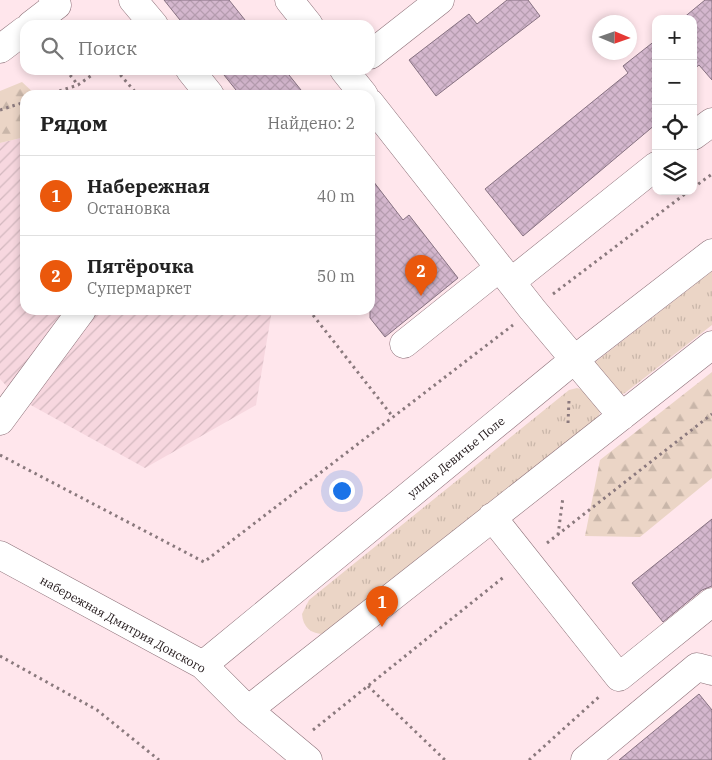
<!DOCTYPE html>
<html lang="ru">
<meta charset="utf-8">
<style>
body{margin:0;font-family:"IBM Plex Serif",serif;background:#f6f6f6;color:#222}
.controls{position:absolute;right:15px;top:15px;display:grid;overflow:hidden;border-radius:10px;box-shadow:0 2px 8px #0003}
.controls button{width:45px;height:45px;display:grid;place-items:center;padding:0;border:0;border-bottom:1px solid #e0e0e0;background:#fff;color:#222;font:25px sans-serif}
.compass{position:absolute;left:592px;top:15px;width:45px;height:45px;border-radius:50%;background:#fff;box-shadow:0 2px 8px #0003;rotate:92deg}
.you{position:absolute;left:341px;top:490px;width:18px;height:18px;margin:-12px;border:4px solid #fff;border-radius:50%;background:#1a73e8;box-shadow:0 0 0 8px #1a73e833}
.badge{display:grid;place-items:center;width:32px;height:32px;border-radius:50%;background:#ea580c;color:#fff;font-size:16px;font-weight:700}
.pin{position:absolute;translate:-50% -41px;filter:drop-shadow(0 1px 2px #0008)}
.pin::after{content:'';position:absolute;top:26px;width:18px;height:15px;background:inherit;clip-path:polygon(0 0,100% 0,50% 100%)}
.list{margin:0;padding:0;list-style:none}
h2{display:flex;justify-content:space-between;align-items:center;height:65px;margin:0;padding:0 20px;font-size:21px}
h2 small{font-size:16px;font-weight:400;color:#767676}
.list li{display:grid;grid-template-columns:32px 1fr auto;gap:15px;align-items:center;box-sizing:border-box;height:80px;padding:0 20px;border-top:1px solid #e0e0e0}
.list b{display:block;font-size:19px;white-space:nowrap}
.list p{margin:0;font-size:16px;white-space:nowrap;color:#767676}
.list em{font-size:16px;font-style:normal;color:#767676}
.icon{flex:none;width:28px;height:28px;fill:none;stroke:currentColor;stroke-width:2;stroke-linecap:round;stroke-linejoin:round}
.map{position:relative;flex:none;width:712px;height:760px;overflow:hidden}
.search{position:absolute;background:#fff;box-shadow:0 2px 8px #0003;left:20px;top:20px;width:355px;height:55px;display:flex;align-items:center;gap:12px;box-sizing:border-box;padding:0 18px;border-radius:15px;color:#767676;font-size:19px}
.panel{position:absolute;background:#fff;box-shadow:0 2px 8px #0003;left:20px;top:90px;width:355px;height:225px;border-radius:15px}
.map>svg:first-child{display:block}
.industrial{fill:url(#industrial-furrows)}
.grass{fill:url(#grass-tufts)}
.forest{fill:url(#forest-firs)}
.building{fill:url(#building-cross-hatch);stroke:#867181}
.lines{fill:none;stroke-linecap:round;stroke-linejoin:round}
.minor-casing{stroke:#8c7078;stroke-width:29}
.path{stroke:#8a797d;stroke-width:3;stroke-dasharray:2.5 4;stroke-linecap:butt}
.minor{stroke:#fff;stroke-width:28}
.labels{text-anchor:middle;dominant-baseline:central;stroke-width:4;stroke-linejoin:round;paint-order:stroke}
.street-label{font-size:12px;fill:#201618;stroke:#fff}
</style>
<div class="map">
<svg width="712" height="760" viewBox="0 0 712 760">
<defs>
<pattern id="industrial-furrows" width="10" height="10" patternUnits="userSpaceOnUse" patternTransform="scale(1.25)"><rect width="10" height="10" fill="#f7d7df"/><path d="M-1 1l2-2M0 10L10 0M9 11l2-2" fill="none" stroke="#d3b8bf"/></pattern>
<pattern id="grass-tufts" width="24" height="20" patternUnits="userSpaceOnUse" patternTransform="scale(1.25)"><rect width="24" height="20" fill="#ebd5c6"/><path d="M3 7l-1-3M5 7V3M7 7l1-3M15 17l-1-3M17 17v-4M19 17l1-3" fill="none" stroke="#c9b6a9"/></pattern>
<pattern id="forest-firs" width="22" height="20" patternUnits="userSpaceOnUse" patternTransform="scale(1.25)"><rect width="22" height="20" fill="#ebd5c6"/><path d="M5 1l3.5 6h-7zM16 11l3.5 6h-7z" fill="#c9b6a9"/></pattern>
<pattern id="building-cross-hatch" width="8" height="8" patternUnits="userSpaceOnUse" patternTransform="scale(1.25)"><rect width="8" height="8" fill="#d4b7ce"/><path d="M0 0l8 8M0 8l8-8" fill="none" stroke="#b69db0"/></pattern>
</defs>
<rect width="100%" height="100%" fill="#ffe6ec"/>
<path class="industrial" d="M25,137V310H272L256,405L145,468L18,398L0,379V143Z"/>
<path class="grass" d="M712,271V325L625,393L617,396L594,363Z
M577,388L584,390L600,411L598,423L327,634C312,635 303,628 302,614L309,600L569,390Z"/>
<path class="forest" d="M22,82L36,95H25V137L0,143V91Z
M712,372V478L640,537L585,536L600,460Z"/>
<path class="building" d="M164,0H229L249,25H184Z
M507,0H528L540,16L436,96L409,60L469,14L477,24Z
M705,0H712V80L699,65L693,70V19H682Z
M656,40V124L523,236L485,189L628,73L623,66Z
M220,70H285L305,95H240Z
M370,177L403,220L409,215L458,278L385,337L370,318Z
M712,519V586L702,590L663,622L632,583Z
M699,694L712,710V760H619Z"/>
<g class="lines">
<g class="minor-casing">
<path id="minor" d="M133,0L154,25
M289,0L309,25
M31,25L57,5L53,0
M0,49L25,30
M370,55L440,0
M190,70L210,95
M344,70L364,95
M370,103L532,309L622,416
M693,136L712,122
M511,282L656,166
M404,344L499,268
M0,421L82,310
M492,517L619,677L712,602
M0,555L203,665L248,710L308,760
M203,665L575,359L712,253
M248,710L712,345
M585,760L697,667L712,671"/>
</g>
<path class="path" d="M66,70L78,85
M116,70L138,95
M47,95L78,85L99,70
M0,110L25,102
M693,188L712,174
M553,294L689,191
M309,310L393,417
M568,423L569,400
M0,455L204,562L513,325
M558,535L563,497
M547,543L712,414
M0,656L97,710L159,760
M368,686L445,760
M313,730L505,576
M529,760L601,695"/>
<use href="#minor" class="minor"/>
</g>
<g class="labels">
<g class="street-label">
<text transform="translate(456 457) rotate(-39)">улица Девичье Поле</text>
<text transform="translate(123 624) rotate(29)">набережная Дмитрия Донского</text>
</g>
</g>
</svg>
<div class="controls">
<button>+</button>
<button>−</button>
<button><svg class="icon" aria-label="locate" viewBox="0 0 24 24"><circle cx="12" cy="12" r="6"/><path d="M12 2v4M12 18v4M2 12h4M18 12h4"/></svg></button>
<button><svg class="icon" aria-label="layers" viewBox="0 0 24 24"><path d="M12 4l9 5-9 5-9-5zM3 14l9 5 9-5"/></svg></button>
</div>
<svg class="compass" viewBox="-18 -18 36 36"><path d="M0-13l5 13h-10z" fill="#e53935"/><path d="M0 13l5-13h-10z" fill="#767676"/></svg>
<div class="you"></div>
<div class="pin badge" style="left:382px;top:627px">1</div>
<div class="pin badge" style="left:421px;top:296px">2</div>
<div class="search"><svg class="icon" aria-label="search" viewBox="0 0 24 24"><circle cx="10" cy="10" r="6"/><path d="M15 15l6 6"/></svg>Поиск</div>
<section class="panel">
<h2>Рядом<small>Найдено: 2</small></h2>
<ul class="list">
<li><span class="badge">1</span><div><b>Набережная</b><p>Остановка</p></div><em>40 m</em></li>
<li><span class="badge">2</span><div><b>Пятёрочка</b><p>Супермаркет</p></div><em>50 m</em></li>
</ul>
</section>
</div>
